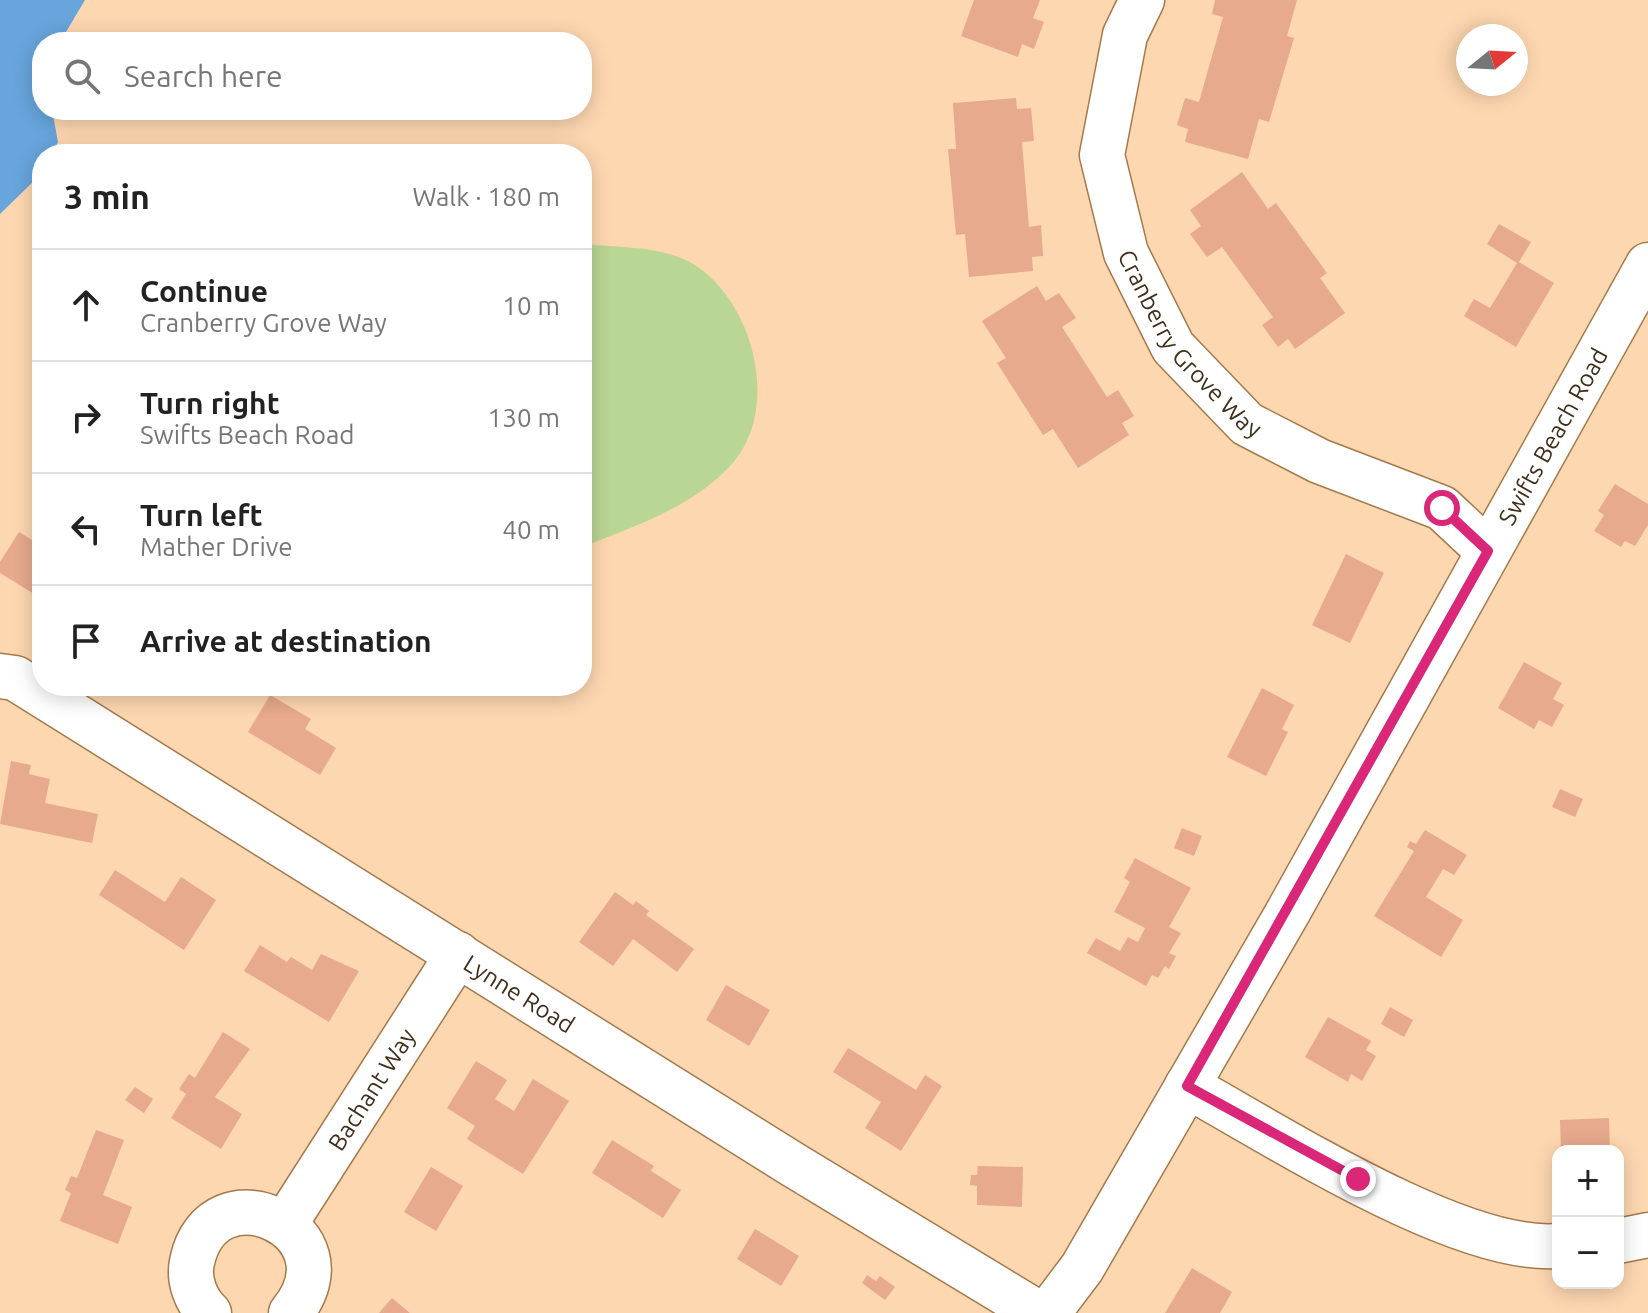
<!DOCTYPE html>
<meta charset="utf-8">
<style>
body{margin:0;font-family:Ubuntu,sans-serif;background:#f6f6f6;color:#222}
.controls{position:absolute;right:24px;bottom:24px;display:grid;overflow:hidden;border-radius:16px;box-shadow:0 4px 20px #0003}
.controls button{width:72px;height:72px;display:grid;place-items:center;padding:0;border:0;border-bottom:2px solid #e0e0e0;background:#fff;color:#222;font:40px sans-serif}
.compass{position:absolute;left:1456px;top:24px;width:72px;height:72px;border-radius:50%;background:#fff;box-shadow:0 4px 20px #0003;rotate:72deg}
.stop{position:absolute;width:24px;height:24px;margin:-18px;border:6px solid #db2777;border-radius:50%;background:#fff}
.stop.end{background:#db2777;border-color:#fff;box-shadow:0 2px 8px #0008}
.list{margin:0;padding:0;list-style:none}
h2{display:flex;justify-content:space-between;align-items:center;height:104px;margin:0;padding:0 32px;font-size:34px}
h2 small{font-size:26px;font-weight:400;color:#767676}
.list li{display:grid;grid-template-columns:52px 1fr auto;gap:24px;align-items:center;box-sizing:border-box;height:112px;padding:0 32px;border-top:2px solid #e0e0e0}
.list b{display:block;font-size:30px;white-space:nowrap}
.list p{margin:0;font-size:26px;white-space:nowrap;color:#767676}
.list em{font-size:26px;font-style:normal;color:#767676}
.icon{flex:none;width:44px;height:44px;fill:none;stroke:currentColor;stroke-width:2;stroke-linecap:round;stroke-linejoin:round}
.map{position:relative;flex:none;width:1648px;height:1313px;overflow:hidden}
.search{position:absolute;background:#fff;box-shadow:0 4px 20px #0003;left:32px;top:32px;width:560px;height:88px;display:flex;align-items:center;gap:20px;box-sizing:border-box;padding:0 28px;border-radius:32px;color:#767676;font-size:30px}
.panel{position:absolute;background:#fff;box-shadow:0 4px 20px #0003;left:32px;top:144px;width:560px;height:552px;border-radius:32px}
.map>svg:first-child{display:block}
.green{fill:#bad694}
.water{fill:#67a5dc}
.building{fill:#e7aa8c}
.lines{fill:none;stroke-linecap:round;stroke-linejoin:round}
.minor-casing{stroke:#a5794a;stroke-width:47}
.minor{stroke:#fff;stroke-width:44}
.route{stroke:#db2777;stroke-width:10}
.labels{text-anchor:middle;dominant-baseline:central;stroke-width:6;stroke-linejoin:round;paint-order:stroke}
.street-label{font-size:24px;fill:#412e1a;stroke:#fdd7b0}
</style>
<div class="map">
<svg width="1648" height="1313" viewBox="0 0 1648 1313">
<rect width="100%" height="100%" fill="#fdd7b0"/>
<path class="green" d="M582,244C619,248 662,245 695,265C755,304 781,410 731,465C693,507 633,527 582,547Z"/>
<path class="water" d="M0,0H85L60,42H42V110H52L58,142L52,154H42V173L0,214Z"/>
<path class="building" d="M974,0H1040L1033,18L1044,22L1034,49L1022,44L1018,57L961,36Z
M1215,0H1297L1287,36L1294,38L1269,122L1259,119L1248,159L1185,142L1188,129L1177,125L1185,98L1199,102L1223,17L1212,14Z
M1016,98L1017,109L1031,108L1034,141L1022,142L1029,227L1041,225L1043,256L1032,257L1033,271L969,277L965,234L956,235L948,149H956L953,103Z
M1242,172L1268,209L1276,203L1327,273L1320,278L1345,313L1295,349L1288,339L1278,347L1262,325L1273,317L1222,247L1207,257L1190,234L1201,226L1190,210Z
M1499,224L1531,242L1519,262L1554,283L1516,347L1464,316L1474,299L1490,308L1517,263L1487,244Z
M1037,286L1046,301L1059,293L1076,318L1062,327L1107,397L1118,390L1134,416L1122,423L1129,435L1078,468L1053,429L1043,435L997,363L1006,358L982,321Z
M1615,484L1648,504V525L1635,546L1625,541L1621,547L1594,531L1604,515L1598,511Z
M19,532L42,546L39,597L0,573V562Z
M1346,554L1384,573L1350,643L1312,625Z
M1524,662L1562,683L1553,699L1564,705L1552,727L1539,720L1534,729L1498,708Z
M1262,688L1294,705L1282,729L1288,732L1266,776L1227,757Z
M270,695L311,719L305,729L336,748L320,775L248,732Z
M11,761L31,765L29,774L50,779L45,803L98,814L92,843L0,824Z
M1560,789L1583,799L1575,817L1552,807Z
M1182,828L1202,836L1194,856L1174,848Z
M1425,830L1467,855L1454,875L1443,869L1426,897L1463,920L1441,957L1374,916L1414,851L1407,847L1410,841L1416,844Z
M1135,858L1191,888L1169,927L1181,933L1169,953L1176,956L1169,969L1165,966L1158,978L1152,975L1146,986L1087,953L1096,938L1120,951L1128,937L1138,942L1145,928L1114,912L1130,882L1124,878Z
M115,870L165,902L181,877L216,900L184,950L99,895Z
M615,892L633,905L636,901L649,911L646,915L694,949L677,972L633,939L613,966L579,942Z
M260,945L287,962L291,957L312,970L321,954L359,971L329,1022L244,971Z
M726,985L770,1010L749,1046L706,1020Z
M1390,1007L1413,1020L1404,1037L1381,1024Z
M1328,1017L1371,1041L1366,1050L1376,1056L1362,1081L1351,1074L1348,1082L1305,1057Z
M223,1032L250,1049L215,1097L242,1114L221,1149L171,1118L186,1094L179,1089L189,1074L195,1078Z
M848,1048L916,1090L925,1075L942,1086L901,1151L865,1128L881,1102L833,1072Z
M476,1061L507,1080L495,1099L514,1111L533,1079L569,1101L523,1174L467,1139L475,1126L447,1108Z
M135,1087L153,1099L144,1113L125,1100Z
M1609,1118L1610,1151H1561L1560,1120Z
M96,1130L124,1140L103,1195L132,1207L118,1244L60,1221L71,1193L65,1190L71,1176L77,1178Z
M612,1140L654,1166L651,1171L681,1190L663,1218L592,1173Z
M978,1166L1023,1167L1022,1207L977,1205V1186L970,1185L971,1175H977Z
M431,1167L463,1186L436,1231L404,1212Z
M755,1229L799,1256L781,1286L737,1259Z
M1192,1268L1232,1292L1220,1313H1165Z
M867,1275L876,1281L880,1276L895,1287L885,1300L862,1283Z
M392,1298L410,1313H379Z"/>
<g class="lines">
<g class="minor-casing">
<g id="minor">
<path id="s1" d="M1142,0L1125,35L1102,155L1126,253L1173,347L1247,424L1319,461L1442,508L1488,551"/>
<path id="s2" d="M0,676L15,678L792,1164L1038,1313"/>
<path d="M1187,1086C1276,1135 1460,1254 1558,1246"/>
<path id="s3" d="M285,1224L458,954"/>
<path d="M1618,1241L1648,1235"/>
<path d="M209,1313C196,1301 188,1280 192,1262C212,1163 359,1230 291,1313"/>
<path id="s4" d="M1048,1313L1082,1268L1288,912L1648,265"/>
</g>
</g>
<use href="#minor" class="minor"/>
</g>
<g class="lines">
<path class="route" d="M1358,1179L1187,1086L1488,551L1442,508"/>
</g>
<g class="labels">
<g class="street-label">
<text stroke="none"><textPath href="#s1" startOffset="374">Cranberry Grove Way</textPath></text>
<text stroke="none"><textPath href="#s4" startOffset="1012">Swifts Beach Road</textPath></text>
<text stroke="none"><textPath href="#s2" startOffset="610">Lynne Road</textPath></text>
<text stroke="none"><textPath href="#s3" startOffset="160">Bachant Way</textPath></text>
</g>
</g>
</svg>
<div class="controls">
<button>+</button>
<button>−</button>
</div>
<svg class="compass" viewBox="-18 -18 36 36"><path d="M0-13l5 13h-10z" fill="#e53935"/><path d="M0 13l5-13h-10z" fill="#767676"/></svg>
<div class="stop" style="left:1442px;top:508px"></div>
<div class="stop end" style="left:1358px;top:1179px"></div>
<div class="search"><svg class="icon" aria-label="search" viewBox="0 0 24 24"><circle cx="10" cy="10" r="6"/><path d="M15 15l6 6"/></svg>Search here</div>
<section class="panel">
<h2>3 min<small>Walk · 180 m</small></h2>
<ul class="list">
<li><svg class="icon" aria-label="ahead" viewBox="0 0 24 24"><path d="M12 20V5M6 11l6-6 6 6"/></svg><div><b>Continue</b><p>Cranberry Grove Way</p></div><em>10 m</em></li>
<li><svg class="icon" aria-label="right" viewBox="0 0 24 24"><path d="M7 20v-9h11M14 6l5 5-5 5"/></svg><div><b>Turn right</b><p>Swifts Beach Road</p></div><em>130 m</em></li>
<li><svg class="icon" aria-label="left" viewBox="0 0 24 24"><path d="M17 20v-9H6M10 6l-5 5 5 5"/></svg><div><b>Turn left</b><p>Mather Drive</p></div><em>40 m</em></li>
<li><svg class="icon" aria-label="arrive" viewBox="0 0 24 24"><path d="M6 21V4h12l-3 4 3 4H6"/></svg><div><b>Arrive at destination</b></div></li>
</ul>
</section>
</div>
